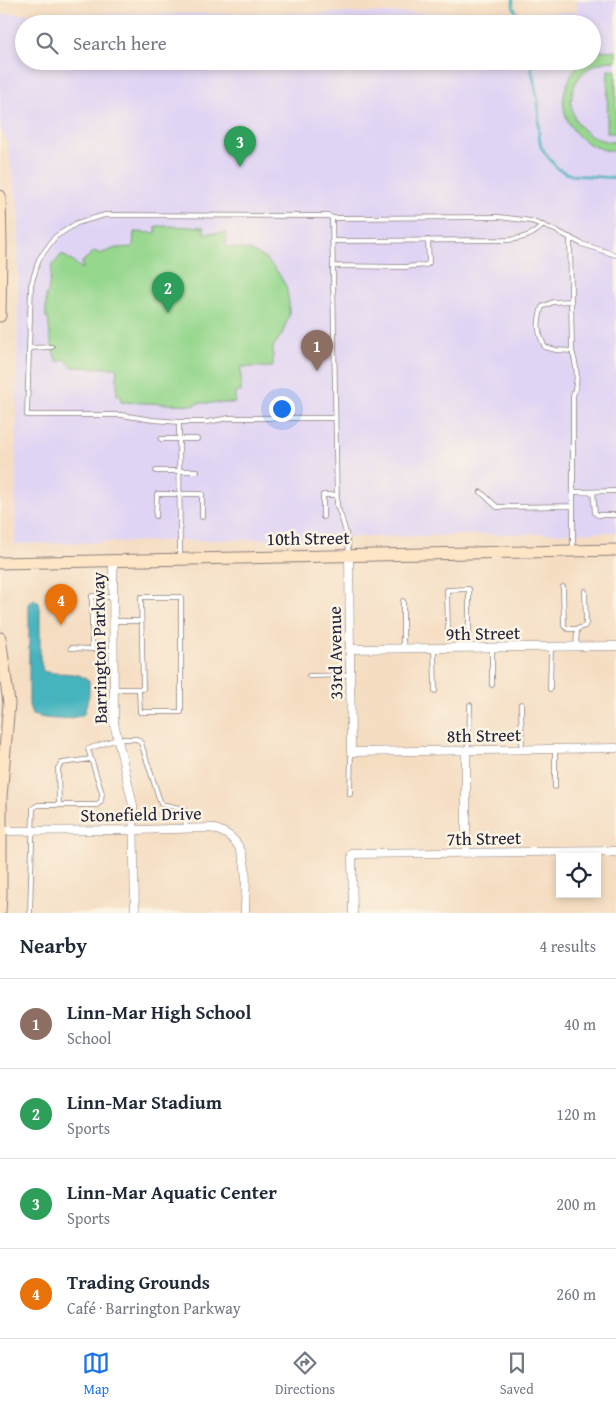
<!DOCTYPE html>
<meta charset="utf-8">
<style>
body{margin:0;font-family:"Gentium Book Plus",serif;background:#f2f2f3;color:#1f2937}
.controls{position:absolute;right:15px;bottom:15px;display:grid;overflow:hidden;border-radius:0px;box-shadow:0 2px 8px #0003}
.controls button{width:45px;height:45px;display:grid;place-items:center;padding:0;border:0;border-bottom:1px solid #e0e1e3;background:#fff;color:#1f2937;font:25px sans-serif}
.you{position:absolute;left:281px;top:408px;width:18px;height:18px;margin:-12px;border:4px solid #fff;border-radius:50%;background:#1a73e8;box-shadow:0 0 0 8px #1a73e833}
.badge{display:grid;place-items:center;width:32px;height:32px;border-radius:50%;background:#1a73e8;color:#fff;font-size:16px;font-weight:700}
.pin{position:absolute;translate:-50% -41px;filter:drop-shadow(0 1px 2px #0008)}
.pin::after{content:'';position:absolute;top:26px;width:18px;height:15px;background:inherit;clip-path:polygon(0 0,100% 0,50% 100%)}
.list{margin:0;padding:0;list-style:none}
h2{display:flex;justify-content:space-between;align-items:center;height:65px;margin:0;padding:0 20px;font-size:21px}
h2 small{font-size:16px;font-weight:400;color:#747a83}
.list li{display:grid;grid-template-columns:32px 1fr auto;gap:15px;align-items:center;box-sizing:border-box;height:90px;padding:0 20px;border-top:1px solid #e0e1e3}
.list b{display:block;font-size:19px;white-space:nowrap}
.list p{margin:0;font-size:16px;white-space:nowrap;color:#747a83}
.list em{font-size:16px;font-style:normal;color:#747a83}
.icon{flex:none;width:28px;height:28px;fill:none;stroke:currentColor;stroke-width:2;stroke-linecap:round;stroke-linejoin:round}
.map{position:relative;flex:none;width:616px;height:913px;overflow:hidden}
.search{position:absolute;background:#fff;box-shadow:0 2px 8px #0003;left:15px;right:15px;top:15px;height:55px;display:flex;align-items:center;gap:12px;box-sizing:border-box;padding:0 18px;border-radius:28px;color:#747a83;font-size:19px}
.sheet{height:425px;background:#fff}
nav{display:flex;justify-content:space-around;align-items:center;box-sizing:border-box;height:70px;border-top:1px solid #e0e1e3;background:#fff;font-size:14px;color:#747a83}
nav a{display:grid;justify-items:center;gap:2px}
nav .on{color:#1a73e8}
.map>svg:first-child{display:block}
.built{fill:#e0d4f4;fill-rule:evenodd}
.green{fill:#96d78e;stroke:#5c7c64}
.water{fill:#44b4be;stroke:#336b7c}
.lines{fill:none;stroke-linecap:round;stroke-linejoin:round}
.stream{stroke:#44b4be;stroke-width:2.5}
.lane-casing{stroke:#8c807e;stroke-width:5.5}
.street-casing{stroke:#8c807e;stroke-width:9}
.secondary-casing{stroke:#8c807e;stroke-width:13}
.lane{stroke:#fff;stroke-width:4}
.street{stroke:#fff;stroke-width:8}
.secondary{stroke:#fee5c5;stroke-width:11}
.labels{text-anchor:middle;dominant-baseline:central;stroke-width:5;stroke-linejoin:round;paint-order:stroke}
.street-label{font-size:18px;fill:#22223b;stroke:#fcf5e5}
</style>
<div class="map">
<svg width="616" height="913" viewBox="0 0 616 913">
<rect width="100%" height="100%" fill="#fcf5e5"/>
<filter id="ink" filterUnits="userSpaceOnUse"><feTurbulence type="fractalNoise" baseFrequency=".02" numOctaves="2"/><feDisplacementMap in="SourceGraphic" scale="10" xChannelSelector="R" yChannelSelector="G"/><feConvolveMatrix kernelMatrix="1 2 1 2 8 2 1 2 1" color-interpolation-filters="sRGB"/></filter>
<filter id="wash" filterUnits="userSpaceOnUse"><feTurbulence type="fractalNoise" baseFrequency=".0096" numOctaves="4" result="noise"/><feDisplacementMap in="SourceGraphic" scale="20" xChannelSelector="R" yChannelSelector="G"/><feGaussianBlur stdDeviation="1.12" result="paint"/><feColorMatrix in="noise" values="0 0 0 0 0 0 0 0 0 0 0 0 0 0 0 0 0 1.4 0 .05"/><feComposite in="paint" operator="in"/></filter>
<g filter="url(#wash)">
<rect width="100%" height="100%" fill="#f5ddc2"/>
<path class="built" d="M577,0H616V532L15,544L19,211L7,142L0,127V14L577,12ZM24,24H592V61H24Z"/>
<path class="green" d="M592,50L616,51V61C558,60 555,141 616,142V151C587,151 560,127 564,96C566,83 573,72 580,61H592Z
M608,70H616V133H607Z
M156,226L204,227V233H226V247L244,249L252,251L267,260L277,271L286,286L289,302V316L282,334L273,347V367H241V392H235V403H196V405L121,402V395H117V368L72,367L65,359L58,362C50,349 50,333 48,318H46V294L48,293L52,266L62,254L83,269L82,262L95,251L100,254L116,248L133,247L134,232L156,233Z"/>
<path class="water" d="M34,599L39,603L40,608V658L43,671C58,676 76,669 89,681V695L84,714C69,721 48,720 32,715L29,705V604Z"/>
<g class="lines">
<path class="stream" d="M513,0V6L523,24
M530,61L538,102L539,136L541,147L548,157L558,169L571,175L616,178"/>
</g>
</g>
<g filter="url(#ink)">
<g class="lines">
<g class="lane-casing">
<path id="lane" d="M332,218L329,216L105,215L77,223L55,237L39,259L31,285L27,415H121L153,420L179,422H207L229,418H335
M570,237L572,351C577,367 579,379 573,396V548
M332,241L509,240C522,238 533,236 543,225
M333,266L405,267L426,265L429,263L428,240
M571,301L553,302L542,307C537,323 537,332 545,347L556,350L572,351
M29,348L52,347
M179,422L180,557
M161,439H197
M156,471H197
M481,492L497,507L572,506
M572,492L616,491
M593,492L595,513L598,515H616
M156,516L157,494H202V517
M323,517V495H337
M349,555C348,537 344,522 337,506L332,218L499,217L531,221L555,230L582,244L616,255
M563,587L564,626L568,629H577
M403,601V649
M113,621H141
M576,647L577,629L585,626L586,623L585,591
M71,648L113,650
M434,648L435,691
M458,648V632H448L447,590L469,589V632H458
M92,649V596L112,597
M309,676L350,675
M492,685V648
M114,689H143L141,597H181V712H140L139,689
M550,689L551,647
M521,704L522,750
M555,749V787
M466,750L469,742L470,705
M350,794L351,752
M59,805L58,768L62,763L91,759
M30,913L33,808L38,805H97L101,801L102,793L88,749L117,739H137L141,743L161,804L184,809L186,829"/>
</g>
<g class="street-casing">
<path id="street" d="M349,555L351,752L616,748
M113,560L114,723L133,805L135,913
M350,649L616,646
M466,750V853
M0,831L135,830L211,828C254,838 245,879 245,913
M353,913L352,854L616,851"/>
</g>
<g class="secondary-casing">
<path id="secondary" d="M0,196L1,248L0,316
M0,563L616,550
M0,638L9,703L1,797V894L0,911"/>
</g>
<use href="#lane" class="lane"/>
<use href="#street" class="street"/>
<use href="#secondary" class="secondary"/>
</g>
</g>
<g class="labels">
<g class="street-label">
<text transform="translate(308 538) rotate(-1)">10th Street</text>
<text transform="translate(483 633) rotate(-1)">9th Street</text>
<text transform="translate(99 648) rotate(-91)">Barrington Parkway</text>
<text transform="translate(335 653) rotate(-91)">33rd Avenue</text>
<text transform="translate(484 735) rotate(-1)">8th Street</text>
<text transform="translate(141 814) rotate(-1)">Stonefield Drive</text>
<text transform="translate(484 838) rotate(-1)">7th Street</text>
</g>
</g>
</svg>
<div class="controls">
<button><svg class="icon" aria-label="locate" viewBox="0 0 24 24"><circle cx="12" cy="12" r="6"/><path d="M12 2v4M12 18v4M2 12h4M18 12h4"/></svg></button>
</div>
<div class="you"></div>
<div class="pin badge" style="left:317px;top:371px;background:#8d6e63">1</div>
<div class="pin badge" style="left:168px;top:313px;background:#2e9e5b">2</div>
<div class="pin badge" style="left:240px;top:167px;background:#2e9e5b">3</div>
<div class="pin badge" style="left:61px;top:625px;background:#e8710a">4</div>
<div class="search"><svg class="icon" aria-label="search" viewBox="0 0 24 24"><circle cx="10" cy="10" r="6"/><path d="M15 15l6 6"/></svg>Search here</div>
</div>
<section class="sheet">
<h2>Nearby<small>4 results</small></h2>
<ul class="list">
<li><span class="badge" style="background:#8d6e63">1</span><div><b>Linn-Mar High School</b><p>School</p></div><em>40 m</em></li>
<li><span class="badge" style="background:#2e9e5b">2</span><div><b>Linn-Mar Stadium</b><p>Sports</p></div><em>120 m</em></li>
<li><span class="badge" style="background:#2e9e5b">3</span><div><b>Linn-Mar Aquatic Center</b><p>Sports</p></div><em>200 m</em></li>
<li><span class="badge" style="background:#e8710a">4</span><div><b>Trading Grounds</b><p>Café · Barrington Parkway</p></div><em>260 m</em></li>
</ul>
</section>
<nav>
<a class="on"><svg class="icon" aria-label="map" viewBox="0 0 24 24"><path d="M3 6l6-2 6 2 6-2v14l-6 2-6-2-6 2zM9 4v14M15 6v14"/></svg>Map</a>
<a><svg class="icon" aria-label="directions" viewBox="0 0 24 24"><path d="M12 3l9 9-9 9-9-9zM9 14v-3h6M13 9l2 2-2 2"/></svg>Directions</a>
<a><svg class="icon" aria-label="saved" viewBox="0 0 24 24"><path d="M7 4h10v16l-5-4-5 4z"/></svg>Saved</a>
</nav>
